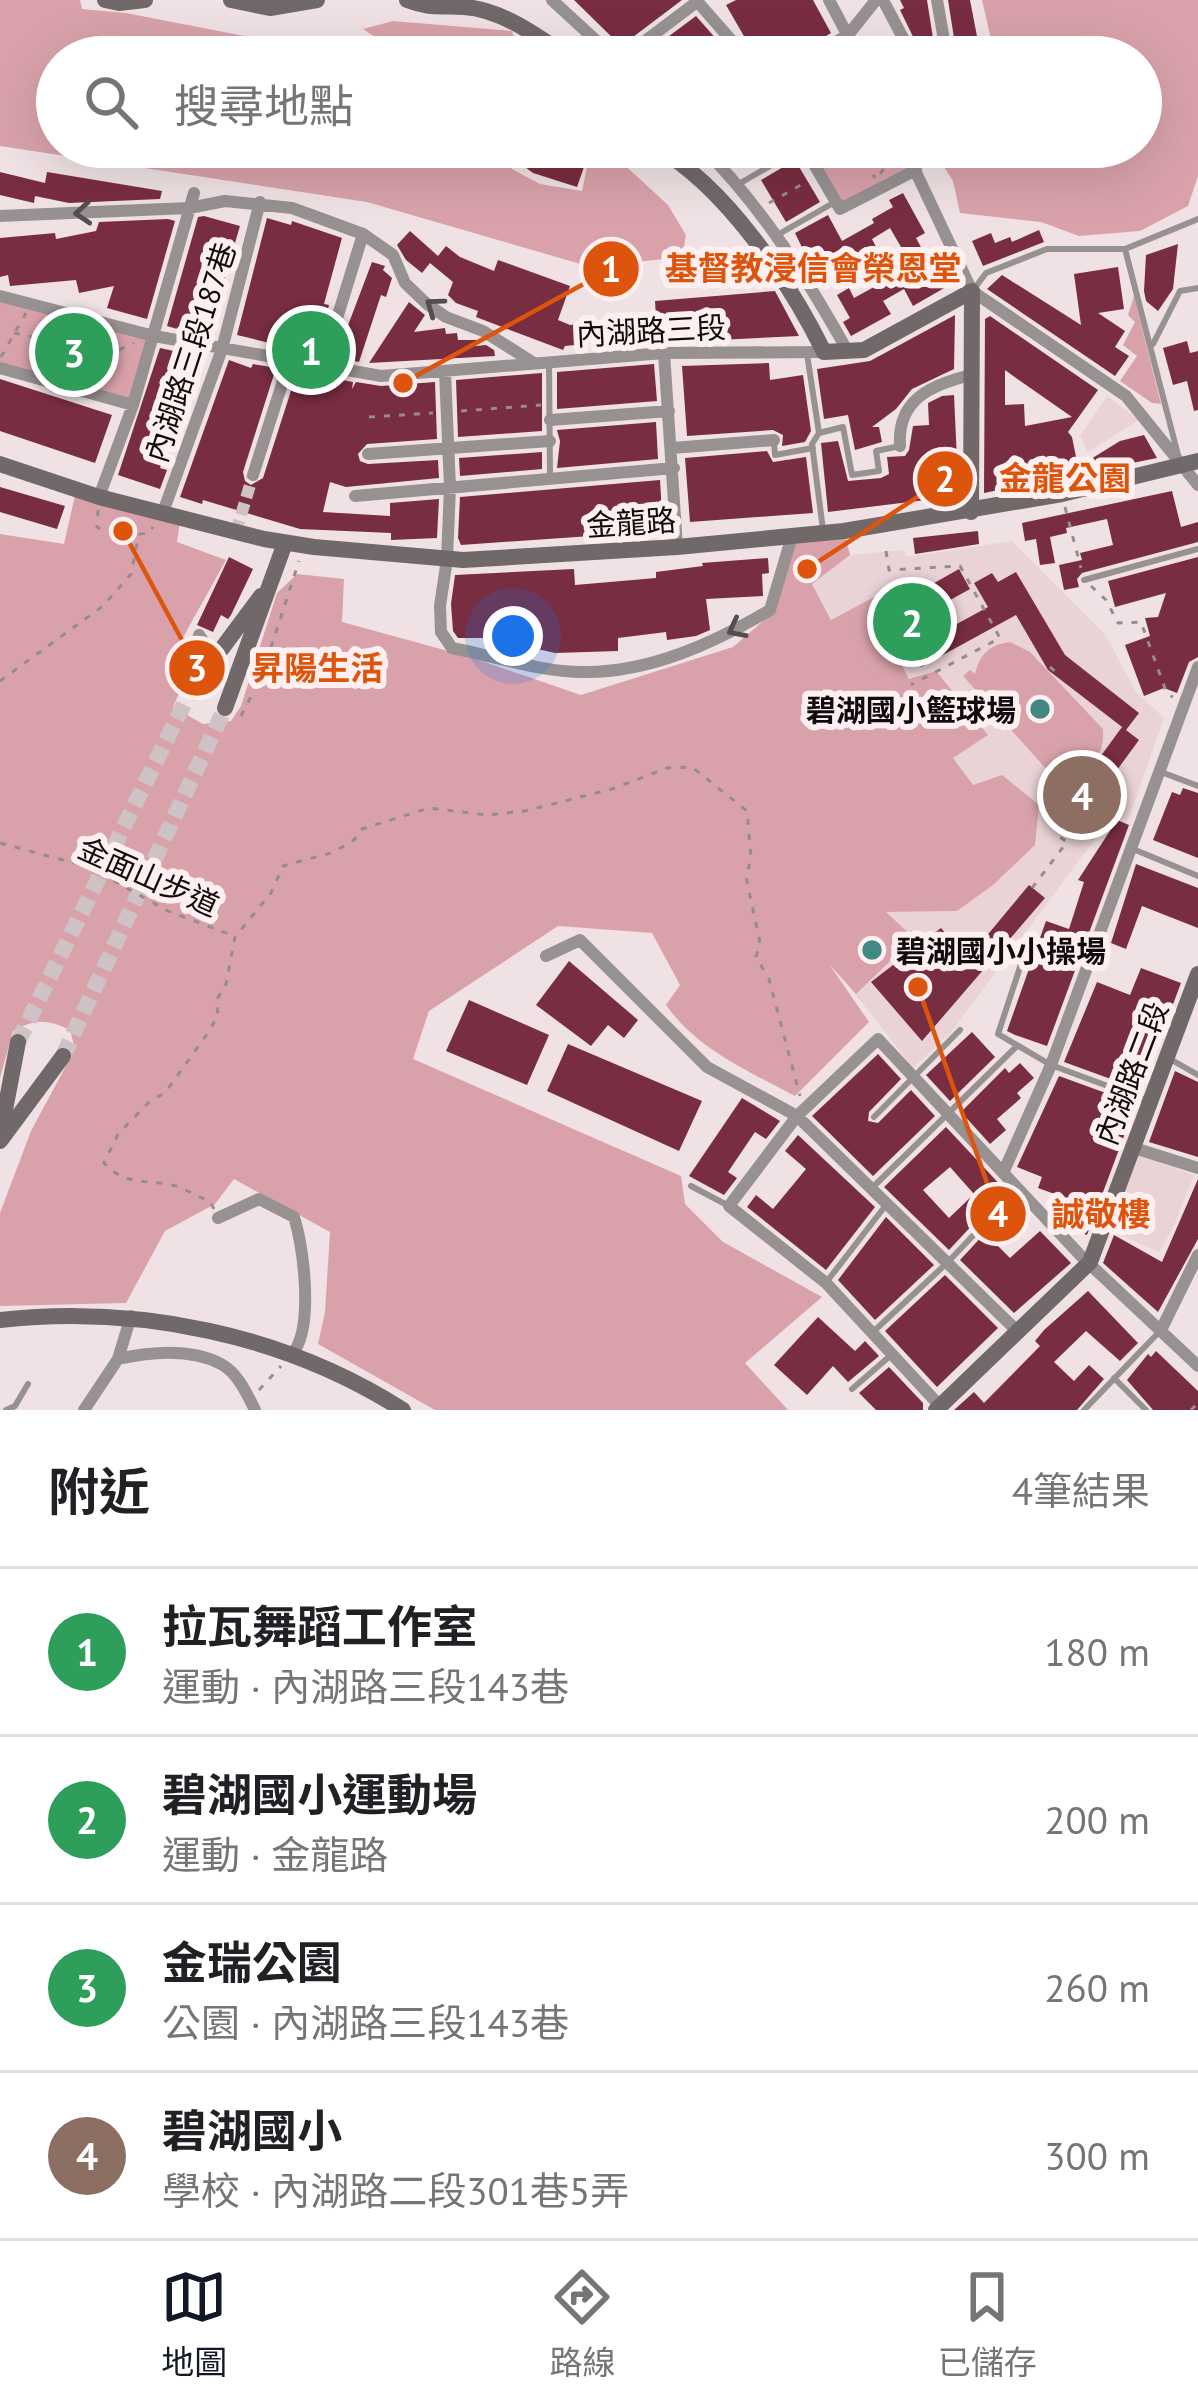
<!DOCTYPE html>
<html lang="zh-TW">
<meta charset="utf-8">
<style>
body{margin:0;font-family:"PT Sans","Noto Sans TC",sans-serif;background:#f2f2f2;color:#202124}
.you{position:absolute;left:513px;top:636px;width:42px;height:42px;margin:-30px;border:9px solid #fff;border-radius:50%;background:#1a73e8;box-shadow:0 0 0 18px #1a73e833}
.badge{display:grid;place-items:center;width:78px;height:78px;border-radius:50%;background:#111827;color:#fff;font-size:39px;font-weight:700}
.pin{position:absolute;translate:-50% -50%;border:6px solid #fff;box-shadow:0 3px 12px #0006}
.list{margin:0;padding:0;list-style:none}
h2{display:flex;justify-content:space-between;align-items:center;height:156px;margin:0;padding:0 48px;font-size:51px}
h2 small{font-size:39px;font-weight:400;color:#757577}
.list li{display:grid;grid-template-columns:78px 1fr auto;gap:36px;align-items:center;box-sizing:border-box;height:168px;padding:0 48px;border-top:3px solid #e0e0e0}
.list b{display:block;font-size:45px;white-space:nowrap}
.list p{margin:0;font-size:39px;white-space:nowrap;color:#757577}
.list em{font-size:39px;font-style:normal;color:#757577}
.icon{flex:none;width:66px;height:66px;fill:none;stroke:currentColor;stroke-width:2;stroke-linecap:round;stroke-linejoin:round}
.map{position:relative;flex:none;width:1198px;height:1410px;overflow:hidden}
.search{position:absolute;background:#fff;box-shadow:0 12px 48px #0002;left:36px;right:36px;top:36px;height:132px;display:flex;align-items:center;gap:30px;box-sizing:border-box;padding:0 42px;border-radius:66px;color:#757577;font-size:45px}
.sheet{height:828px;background:#fff}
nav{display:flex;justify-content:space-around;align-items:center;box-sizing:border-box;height:168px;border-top:3px solid #e0e0e0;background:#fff;font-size:33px;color:#757577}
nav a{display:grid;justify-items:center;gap:6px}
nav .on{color:#111827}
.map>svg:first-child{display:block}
.built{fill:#ead3d6}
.green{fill:#d9a2ab}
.building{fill:#792d40;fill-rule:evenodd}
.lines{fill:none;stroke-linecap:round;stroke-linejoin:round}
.street-tunnel{stroke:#cec2c4;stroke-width:12;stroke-dasharray:12 6;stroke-linecap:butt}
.secondary-tunnel{stroke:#cec2c4;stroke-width:16;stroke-dasharray:16 8;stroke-linecap:butt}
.path{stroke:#968c8d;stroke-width:3;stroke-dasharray:6 9;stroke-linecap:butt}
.lane{stroke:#979192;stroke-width:6}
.street{stroke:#979192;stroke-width:12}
.secondary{stroke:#71686a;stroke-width:16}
.oneway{stroke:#544e4f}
.poi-dot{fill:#428983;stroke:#feeff1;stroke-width:4.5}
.labels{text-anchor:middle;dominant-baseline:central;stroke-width:12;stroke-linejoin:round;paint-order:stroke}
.street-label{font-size:30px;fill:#100b0c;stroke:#feeff1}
.poi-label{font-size:30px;font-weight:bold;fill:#100b0c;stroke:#feeff1;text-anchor:end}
.leader{fill:none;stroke:#dd550c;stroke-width:4.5}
.callout-dot{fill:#dd550c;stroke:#feeff1;stroke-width:4.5}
.mark-label{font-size:36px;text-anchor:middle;font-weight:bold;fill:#fff}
.callout-label{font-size:33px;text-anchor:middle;font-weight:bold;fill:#dd550c;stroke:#feeff1;stroke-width:12;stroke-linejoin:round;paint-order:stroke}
</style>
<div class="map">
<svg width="1198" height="1410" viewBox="0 0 1198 1410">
<rect width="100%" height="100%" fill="#f0e2e4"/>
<path class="built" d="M1107,396L1139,420L1088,452L1080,436Z
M1012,541L1105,634L1136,692L1164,718L1128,820L1112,816L952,1031L913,1068L831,963L884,912L957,911L973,786L952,757L987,735L909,679L877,615L888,589L832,621L812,584L850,555L905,550L906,557Z
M1138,1155L1194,1175L1173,1228L1159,1252L1110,1230Z"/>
<path class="green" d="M0,0H80L82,9L126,13L270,41L288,57H57V147H516L512,169L540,184L582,191L591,147H621L618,159L668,205L686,235L682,257L591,267L367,202L0,146Z
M982,0H1198V176L1188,206L1140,231L1079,236L1041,222L960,213L953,181L931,147H962L971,158L975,147H1141V57H990V35Z
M393,21L512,31L521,57H405L363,29Z
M809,147H901L912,168L842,204Z
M0,296L154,336L133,405L0,368Z
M1134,296L1161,404L1152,403L1120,381L1137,356L1123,345L1135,322L1128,315Z
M76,491L180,520L177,542L226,560L181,641L197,653L173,707L203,724L231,721L241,706L277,593L297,574L344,579L342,622L470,657L581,695L733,647L776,610L792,536L844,531L850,555L812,584L831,620L891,588L877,615L909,679L936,671L988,735L953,758L973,785L1002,775L1039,805L1035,845L993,885L957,911L886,912L914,938L856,994L829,964L869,1022L795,1096C747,1070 698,1050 666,1005L680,985L652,933L558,926L429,1011L413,1059L681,1176L685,1204L723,1242L822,1297L745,1363L788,1410H435L318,1344L325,1312L330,1232L234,1179L215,1204L165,1231L126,1303L0,1306V1213L31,1131L75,1049L70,1030C46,1019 36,1019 13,1031L0,1078V534L64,544Z
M1010,642L1030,652L1103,729C1105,753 1093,770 1069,776L1073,782L1064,789L963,676L970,670L975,674C980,654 989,645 1010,642Z"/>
<path class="building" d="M574,0H682L621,46Z
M736,0H813L831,33L791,57H756L726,5Z
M900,0H927L936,57H923L900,10L904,8Z
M948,0H970L981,57H957Z
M696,16L732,57H641Z
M521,147H591L577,187L533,173L517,161Z
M795,160L820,202L786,222L761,180Z
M0,172L45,183L47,172L162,191L160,199L69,203L35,196L34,203L0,195Z
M903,193L925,233L916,238L934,271L943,266L953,283L913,306L904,289L883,301L891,314L851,336L843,322L850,318L837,295L849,288L854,298L912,266L890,228L872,239L876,247L818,280L795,233L828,215L842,241L874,223L872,219L893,207L889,200Z
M204,216L240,226L209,332L185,325L184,331L167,326L198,217Z
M267,218L291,225L292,221L342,238L324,304L329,305L323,327L316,350L311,353L237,335Z
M168,219L175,221L147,319L107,308L114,286L79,293L76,280L10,286L8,275L0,277V238L55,233L56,239L96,231L99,222Z
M1039,230L1044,242L983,266L972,241L991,233L995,243L1010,237L1012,242Z
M410,231L438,256L446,246L460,257L494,271L498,260L570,286L558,320L570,325L656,317L655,301L775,291L799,336L657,343V337L565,346L563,350L476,317L478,311L456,303L448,295L453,282L430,263L422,273L406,260L397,245Z
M1178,244L1173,289L1158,311L1146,301L1144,291L1146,255Z
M372,262L385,266L383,270L392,278L386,297L381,295L359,362L336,357Z
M1118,267L1124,309L1098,313L1125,331L1115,347L1129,356L1115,376L987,289L1002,275L1081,325L1074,274Z
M409,302L425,315L414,332L445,328L446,334L457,333L458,340H476V346L486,345L494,350L495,356L369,363Z
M955,315L954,369L912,389L896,409L872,427H879L882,442L855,450L848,415L824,419L817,369L870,361Z
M990,316L1098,390L1068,432L1072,437L1078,467L1120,441L1144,435L1157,458L984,493L985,319ZM1005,370L1016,378L1072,417L1025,426L1024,404L1005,405Z
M1187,341L1190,353L1198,351V410L1194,411L1187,381L1173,385L1163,348Z
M160,348L201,357L160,468L167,470L160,489L118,475Z
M229,360L251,368L253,364L276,368L243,472L245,481L251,485L263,478L297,372L353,382L352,389L356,382L381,386L435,382L437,439L367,444L358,454L360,461L368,464L438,460L439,478L346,487L330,482L323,512L390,516V503L439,499L437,538L391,540V533L300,529L203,500L202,504L180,497Z
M769,363L770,380L803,375L811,431L805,442L782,446L783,435L773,430L687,436L682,366Z
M654,364L657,401L557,409V372Z
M542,373V431L458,437L456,380Z
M0,379L112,415L95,463L0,431Z
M954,395L958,481L954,492L942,498L828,512L821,443L838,441L848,481L881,478L889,474L887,457L905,456L909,450L913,426L929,425L928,403L942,396Z
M656,422L658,459L557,468L560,441L557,430Z
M767,451L773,462L806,457L813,513L690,522L685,458Z
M542,452V469L460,476L459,458Z
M660,480L663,531L461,545L458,538L460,497Z
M0,487L65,506L57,529L0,512Z
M1172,491L1181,527L1198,522V542L1082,573L1077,579L1079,587L1064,590L1059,565L1082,560L1080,553L1113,545L1107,519L1066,528L1067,533L1050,537L1055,563L1040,565L1036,539L1025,541L1022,523Z
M978,531L979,544L915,554L913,538Z
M229,557L253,569L231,615L228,619L221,615L213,632L197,625Z
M1198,557V657L1189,662L1177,693L1164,688L1144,696L1125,645L1150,636L1145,618L1158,617L1166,593L1115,607L1108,581Z
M768,558L769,573L762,574L763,596L706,599L710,630L696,636L667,640L666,632L618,638V651L555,653L511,643L510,638H458L453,631L451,604L455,575L574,569L575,585L656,578V572L703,566L702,563Z
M959,569L970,589L925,614L913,595Z
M1016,572L1065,655L1139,713L1126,730L1139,740L1068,837L1051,824L1122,727L1126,730L1048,670L1016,615L921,667L911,649L988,607L974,583L992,573L998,582Z
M1183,788L1198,793V858L1153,840L1172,792L1180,795Z
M1117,820L1129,825L1047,1046L1015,1035L1007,1031L1046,921L1069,929L1084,882L1078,880Z
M1136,864L1198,888V928L1142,906L1126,949L1111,943Z
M1029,885L1045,898L922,1041L871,982L941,928L951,940L960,932L974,951Z
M569,961L638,1020L624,1038L608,1025L591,1046L536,1005Z
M1141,968L1181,983L1141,1090L1064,1062L1097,982L1130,995Z
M469,1000L549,1035L527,1085L446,1051Z
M972,1032L995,1057L950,1101L926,1075Z
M568,1044L702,1101L679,1151L547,1091Z
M878,1054L901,1079L869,1112L868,1121L878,1123L911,1090L935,1116L873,1176L812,1116Z
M1020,1063L1034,1078L1017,1093L1021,1098L997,1119L1006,1130L990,1144L961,1112L1005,1068L1009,1073Z
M1175,1071L1198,1082V1157L1149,1142Z
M1059,1076L1136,1104L1087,1235L1074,1230L1076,1221L1056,1214L1063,1197L1038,1188L1042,1177L1017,1167Z
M742,1098L780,1121L766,1139L755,1132L728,1172L737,1178L724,1195L689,1176Z
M946,1127L1005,1190L949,1250L884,1187ZM950,1167L974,1194L949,1218L923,1190Z
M798,1135L875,1207L826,1270L747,1207L756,1195L773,1209L806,1169L785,1151Z
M1198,1179V1239L1158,1312L1103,1263L1114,1235L1162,1262Z
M886,1217L934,1265L875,1320L838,1280Z
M1040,1231L1071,1263L1014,1313L960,1260L985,1233L1010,1258Z
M945,1275L998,1328L937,1387L885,1331Z
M1088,1291L1138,1343L1120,1361L1086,1331L1054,1362L1074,1381L1089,1365L1104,1379L1077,1410H954L974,1392L984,1403L1040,1346L1035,1341L1044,1330Z
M818,1317L855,1351L865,1341L879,1356L848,1382L833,1366L807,1395L774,1365Z
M1156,1351L1198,1391V1410H1153L1127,1380L1148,1354L1151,1357Z
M889,1367L923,1403V1410H876L859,1393Z"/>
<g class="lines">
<path class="street-tunnel" d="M236,532L253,475"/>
<path class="secondary-tunnel" d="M18,1042L191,690
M63,1056L225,708"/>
<path class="path" d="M834,147L843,154L862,156
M865,147L864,157L875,178
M727,153L738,147
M587,158L614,147
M880,174L890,160L881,147
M769,203L808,181
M14,333L39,338L50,348L59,346L70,355L101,358L87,378
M113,336L101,358L134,343
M1,357L26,313
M461,411L541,405
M369,417L433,413
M1065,507L1081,568
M98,510L97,527C110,535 132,536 149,533L153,527
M886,551L889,570L960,566L1000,638L911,685
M1091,586L1106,600L1118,623L1141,622L1167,694L1173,697
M1050,667L1057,673
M0,681L103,606L131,574L139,534
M241,716L262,675L299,561
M0,843L89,867L168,911L234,936
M1032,888L1067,842L1057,835L1060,831
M214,1209L209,1200C195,1197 185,1187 171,1185C144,1179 126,1186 104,1163L118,1134L151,1100L165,1093L210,1030L218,1014L216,1001L226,984L235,937L271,893L283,866L334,852L354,840L362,829L429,808L487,815L525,811L612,789L667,768L692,767L747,811L751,859L746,877L760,943L756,957L769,979L800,1096
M259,1390L281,1366
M1191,1410L1198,1403"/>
<path class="lane" d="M737,185L801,148
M779,234L835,202
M1125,249L1178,455
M974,289L986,273L1047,249H1125L1198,219
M1153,344L1180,291L1198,288
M807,354L819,433L812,444L823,530
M549,363L550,476
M819,433L843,427L852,475L879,471L876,451L900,446
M774,443L775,455L813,448
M1084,580L1198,549
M1161,772L1198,786
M1133,849L1198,876
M1024,955L998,1034L1051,1065L1148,1101
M1170,1059L1198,1075
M874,1117L960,1030
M691,1186L729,1206
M873,1187L1016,1047
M828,1280L886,1205
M873,1332L948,1262L1017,1189
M1114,1378L1146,1410
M852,1389L890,1356
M6,1410L15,1406L28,1384
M1084,1410L1161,1330"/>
<path class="street" d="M552,0L614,57
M696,0L746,57
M829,0L859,57
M883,0L913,57
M937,0L947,57
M624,57L698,1
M810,57L848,35L876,0
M702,147C762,207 807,278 848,352
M804,147L840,209L916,170
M904,147L972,291L1126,396L1198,485
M0,216L189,208L225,201L292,208L363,234L393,255L405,283L427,304L446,317L483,331L534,363
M0,296L154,336L381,376L664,353L824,352
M664,353L677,547
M322,367L363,234
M0,368L133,405
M445,372L450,487L447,559L440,606L441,632L452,648C494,656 541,672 583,672C649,673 714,643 770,610L792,536
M550,420L669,411
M900,446C897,400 930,385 971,375
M672,448L774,440
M368,454L550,441
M253,475L289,362
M355,496L674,468
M99,497L133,405L194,193
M162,515L222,349L260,202
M199,635L206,645L218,651
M546,956L580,940L707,1067L797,1116L1016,1330
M1131,1147L1198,1168
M1003,1173L1051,1065L1198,667
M218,1218L259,1199L294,1217C304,1248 314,1330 292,1354
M1161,1330L1198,1255
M118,1359C150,1352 191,1348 221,1364C238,1373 247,1394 255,1410
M940,1406L826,1283L729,1206L797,1116L878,1039L1081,1256L1198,1366
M84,1410L118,1359L131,1316"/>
<path class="secondary" d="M105,0L119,3L145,0
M231,0L270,8L317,0
M407,0C436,10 437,5 464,7C501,9 539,37 568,57
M656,147C726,187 789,281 824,352L864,350L972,291L971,512
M0,464L99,497L264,539L314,547L463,560L677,547L844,531L1062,494L1198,461
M191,690L261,596
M225,708L285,543
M0,1136L18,1042
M0,1141L63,1056
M0,1320C139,1305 284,1334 403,1410
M936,1410L1090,1262L1198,974"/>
</g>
<defs><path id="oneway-chevron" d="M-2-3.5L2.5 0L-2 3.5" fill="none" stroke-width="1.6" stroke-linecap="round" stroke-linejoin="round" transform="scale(3)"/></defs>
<g class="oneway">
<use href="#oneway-chevron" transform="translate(83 213) rotate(176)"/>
<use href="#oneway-chevron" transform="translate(434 306) rotate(-144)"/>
<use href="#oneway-chevron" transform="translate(736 629) rotate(153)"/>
</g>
<g class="poi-dot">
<circle cx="1040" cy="709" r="12"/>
<circle cx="872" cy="950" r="12"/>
</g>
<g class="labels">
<g class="street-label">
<text transform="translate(651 330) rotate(-3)">內湖路三段</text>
<text transform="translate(190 352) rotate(-72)">內湖路三段187巷</text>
<text transform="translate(631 522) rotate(-4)">金龍路</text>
<text transform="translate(149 876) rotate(24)">金面山步道</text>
<text transform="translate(1131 1073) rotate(-69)">內湖路二段</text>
</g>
<g class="poi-label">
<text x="1016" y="709">碧湖國小籃球場</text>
<text x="896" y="950" text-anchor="start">碧湖國小小操場</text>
</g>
</g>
<path class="leader" d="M403 383L611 269M807 569L945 479M123 531L197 668M918 987L998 1214"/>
<g class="callout-dot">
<circle cx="403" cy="383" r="12"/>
<circle cx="807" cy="569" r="12"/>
<circle cx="123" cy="531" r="12"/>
<circle cx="918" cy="987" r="12"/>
<circle cx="611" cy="269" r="30"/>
<circle cx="945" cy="479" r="30"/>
<circle cx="197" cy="668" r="30"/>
<circle cx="998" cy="1214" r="30"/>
</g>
<g class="mark-label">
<text x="611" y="282">1</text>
<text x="945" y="492">2</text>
<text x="197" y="681">3</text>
<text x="998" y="1227">4</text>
</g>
<g class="callout-label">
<text x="813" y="280">基督教浸信會榮恩堂</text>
<text x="1065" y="490">金龍公園</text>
<text x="317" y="680">昇陽生活</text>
<text x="1101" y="1226">誠敬樓</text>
</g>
</svg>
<div class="you"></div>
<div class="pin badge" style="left:311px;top:350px;background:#2e9e5b">1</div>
<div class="pin badge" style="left:912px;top:622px;background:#2e9e5b">2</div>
<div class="pin badge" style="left:74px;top:352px;background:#2e9e5b">3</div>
<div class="pin badge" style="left:1082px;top:795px;background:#8d6e63">4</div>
<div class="search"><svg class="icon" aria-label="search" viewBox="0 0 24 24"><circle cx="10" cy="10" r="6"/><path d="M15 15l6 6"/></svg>搜尋地點</div>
</div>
<section class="sheet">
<h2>附近<small>4筆結果</small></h2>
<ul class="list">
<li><span class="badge" style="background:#2e9e5b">1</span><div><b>拉瓦舞蹈工作室</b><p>運動 · 內湖路三段143巷</p></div><em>180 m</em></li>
<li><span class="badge" style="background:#2e9e5b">2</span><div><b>碧湖國小運動場</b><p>運動 · 金龍路</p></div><em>200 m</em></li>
<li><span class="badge" style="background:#2e9e5b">3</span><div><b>金瑞公園</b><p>公園 · 內湖路三段143巷</p></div><em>260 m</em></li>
<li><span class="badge" style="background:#8d6e63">4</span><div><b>碧湖國小</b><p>學校 · 內湖路二段301巷5弄</p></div><em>300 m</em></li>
</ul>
</section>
<nav>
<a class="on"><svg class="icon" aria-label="map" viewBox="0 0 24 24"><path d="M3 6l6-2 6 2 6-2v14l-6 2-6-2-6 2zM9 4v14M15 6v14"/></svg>地圖</a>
<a><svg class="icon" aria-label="directions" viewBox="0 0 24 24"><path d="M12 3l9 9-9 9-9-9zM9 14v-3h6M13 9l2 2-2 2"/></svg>路線</a>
<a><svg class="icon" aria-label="saved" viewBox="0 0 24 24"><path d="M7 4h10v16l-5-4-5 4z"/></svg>已儲存</a>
</nav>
